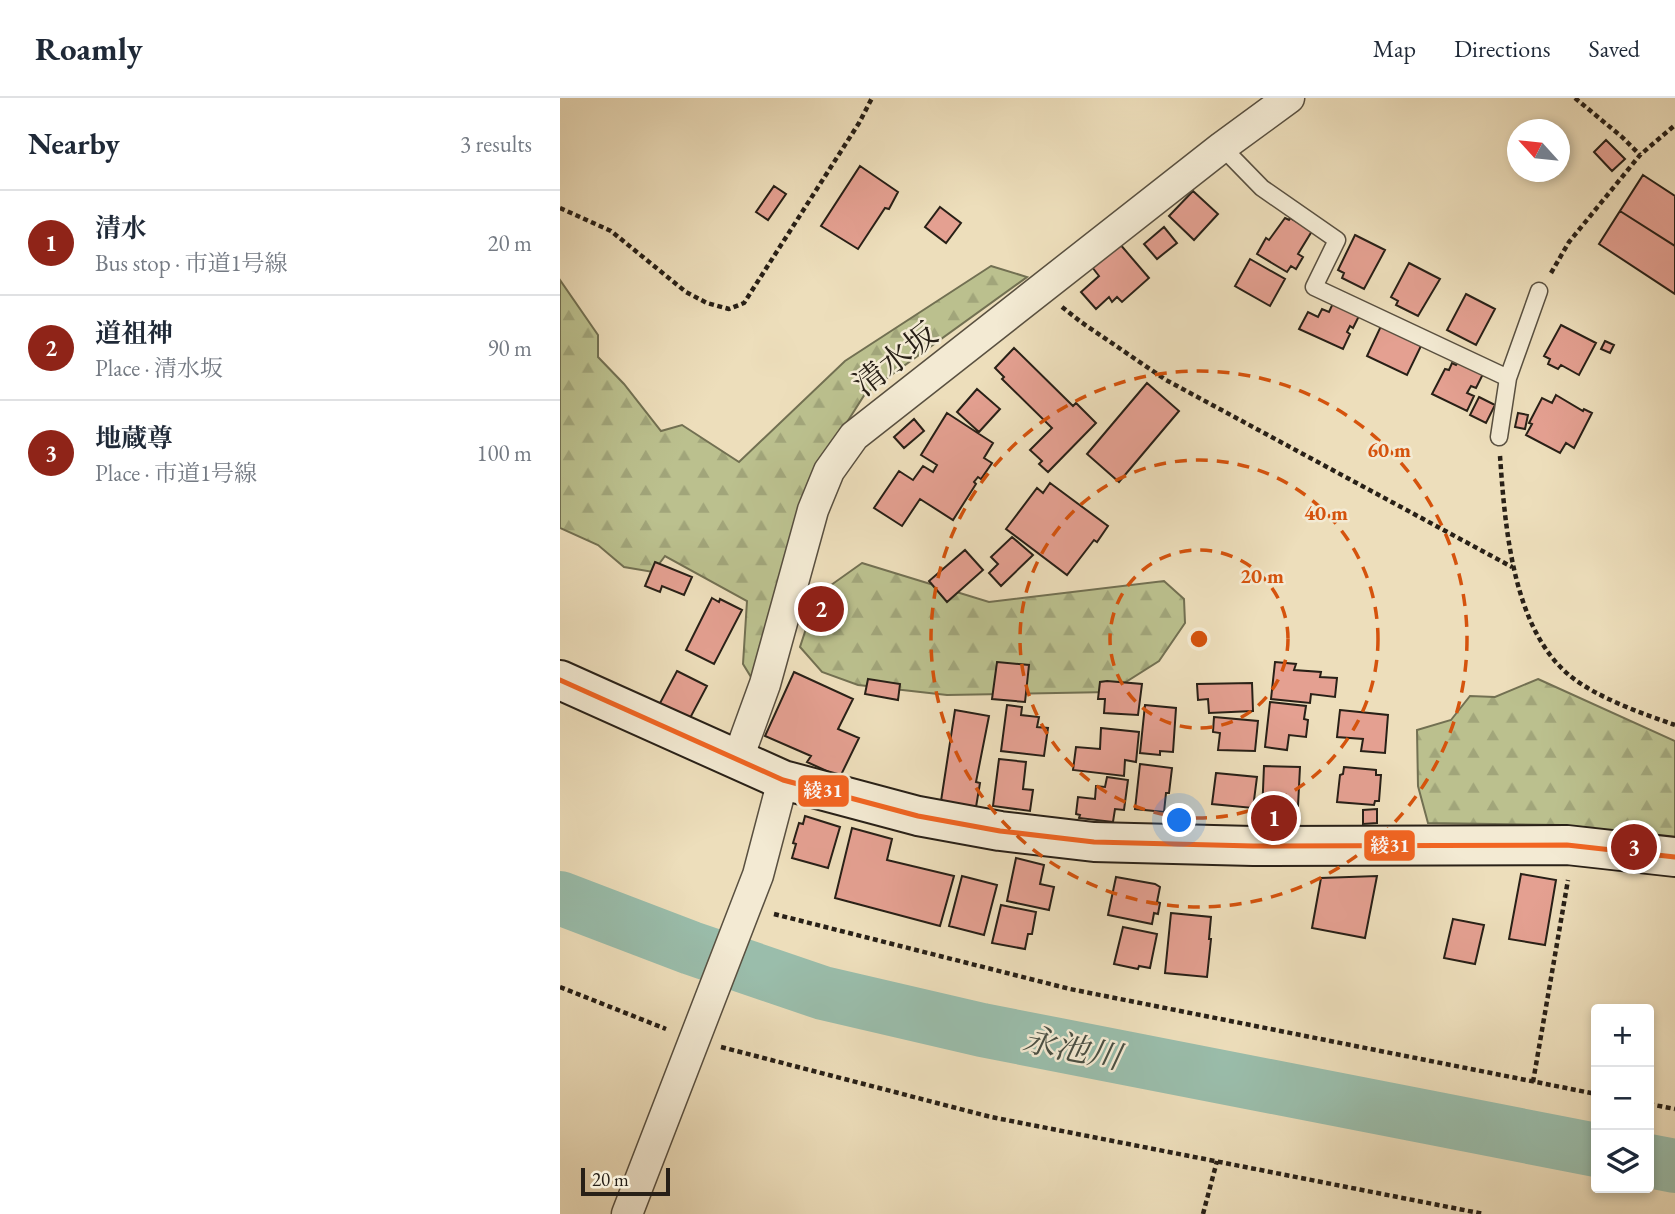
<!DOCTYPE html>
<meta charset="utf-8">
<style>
body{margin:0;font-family:"EB Garamond","Noto Serif JP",serif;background:#f2f2f3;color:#1f2937}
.controls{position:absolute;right:21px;bottom:21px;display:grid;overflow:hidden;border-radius:7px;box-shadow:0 4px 10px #0003}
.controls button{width:63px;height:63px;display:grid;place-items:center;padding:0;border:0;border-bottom:2px solid #e0e1e3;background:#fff;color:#1f2937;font:35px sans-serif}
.compass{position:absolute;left:947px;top:21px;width:63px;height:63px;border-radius:50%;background:#fff;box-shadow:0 4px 10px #0003;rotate:297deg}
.scale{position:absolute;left:21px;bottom:18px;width:89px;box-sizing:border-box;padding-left:7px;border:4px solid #282017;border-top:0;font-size:19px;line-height:24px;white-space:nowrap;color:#282017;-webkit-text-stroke:5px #f3ead3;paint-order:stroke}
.you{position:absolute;left:620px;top:723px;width:24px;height:24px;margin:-18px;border:5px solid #fff;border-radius:50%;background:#1a73e8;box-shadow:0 0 0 10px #1a73e833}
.badge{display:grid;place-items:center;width:46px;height:46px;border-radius:50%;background:#8f2418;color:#fff;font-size:23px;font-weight:700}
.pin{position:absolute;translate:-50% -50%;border:4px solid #fff;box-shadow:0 2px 7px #0006}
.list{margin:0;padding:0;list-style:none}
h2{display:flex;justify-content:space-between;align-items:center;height:91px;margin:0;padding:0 28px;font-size:30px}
h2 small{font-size:23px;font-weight:400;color:#747a83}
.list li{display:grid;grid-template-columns:46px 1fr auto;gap:21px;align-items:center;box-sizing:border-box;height:105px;padding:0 28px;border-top:2px solid #e0e1e3}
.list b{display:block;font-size:26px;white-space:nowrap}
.list p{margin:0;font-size:23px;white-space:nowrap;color:#747a83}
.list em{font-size:23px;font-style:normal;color:#747a83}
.icon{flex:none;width:38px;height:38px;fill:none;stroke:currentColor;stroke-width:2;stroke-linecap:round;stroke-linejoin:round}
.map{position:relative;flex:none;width:1115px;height:1116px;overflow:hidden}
header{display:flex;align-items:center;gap:42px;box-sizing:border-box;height:98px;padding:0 35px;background:#fff;border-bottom:2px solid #e0e1e3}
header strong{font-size:33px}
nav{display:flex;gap:38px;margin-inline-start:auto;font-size:24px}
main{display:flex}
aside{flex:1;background:#fff}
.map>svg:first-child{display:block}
.forest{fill:url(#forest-firs);stroke:#727052;stroke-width:2}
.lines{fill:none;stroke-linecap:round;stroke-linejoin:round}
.river{stroke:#9abdab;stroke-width:54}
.building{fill:#e4a091;stroke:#282017;stroke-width:2}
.lane-casing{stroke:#595040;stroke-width:19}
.street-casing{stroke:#595040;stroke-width:33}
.secondary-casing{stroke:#282017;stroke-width:42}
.path{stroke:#282017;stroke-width:4.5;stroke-dasharray:5 3.5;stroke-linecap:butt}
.lane{stroke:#f3ead3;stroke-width:16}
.street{stroke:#f3ead3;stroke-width:30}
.secondary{stroke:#f3ead3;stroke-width:38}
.bus-1-casing{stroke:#f3ead3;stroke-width:10}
.bus-1{stroke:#f26522;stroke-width:5}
.ring{fill:none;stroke:#d5530d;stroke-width:3.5;stroke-dasharray:12 9}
.labels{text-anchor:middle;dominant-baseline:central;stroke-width:5;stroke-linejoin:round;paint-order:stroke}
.street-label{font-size:32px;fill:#282017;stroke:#f3ead3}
.water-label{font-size:33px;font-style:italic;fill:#4a4f43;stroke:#f3ead3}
.centre{fill:#d5530d;stroke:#f3ead3;stroke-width:3.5}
.ring-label{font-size:21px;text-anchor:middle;font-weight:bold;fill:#d5530d;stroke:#f3ead3;stroke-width:5;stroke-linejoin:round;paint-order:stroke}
.line-badge{stroke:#f3ead3;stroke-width:2.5}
.badge-label{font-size:19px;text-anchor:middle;font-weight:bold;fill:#fff}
</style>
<header>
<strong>Roamly</strong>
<nav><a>Map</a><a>Directions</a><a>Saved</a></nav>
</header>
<main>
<aside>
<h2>Nearby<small>3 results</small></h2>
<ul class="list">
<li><span class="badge">1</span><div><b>清水</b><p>Bus stop · 市道1号線</p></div><em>20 m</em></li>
<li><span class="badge">2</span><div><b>道祖神</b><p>Place · 清水坂</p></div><em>90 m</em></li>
<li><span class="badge">3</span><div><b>地蔵尊</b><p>Place · 市道1号線</p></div><em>100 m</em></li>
</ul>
</aside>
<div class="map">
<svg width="1115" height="1116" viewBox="0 0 1115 1116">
<defs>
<pattern id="forest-firs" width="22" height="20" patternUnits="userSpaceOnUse" patternTransform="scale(1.75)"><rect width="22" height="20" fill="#bbc08e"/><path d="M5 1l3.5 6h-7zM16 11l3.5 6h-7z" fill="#a1a57a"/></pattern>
</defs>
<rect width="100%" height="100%" fill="#eddebb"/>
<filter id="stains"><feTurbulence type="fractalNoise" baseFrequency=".00286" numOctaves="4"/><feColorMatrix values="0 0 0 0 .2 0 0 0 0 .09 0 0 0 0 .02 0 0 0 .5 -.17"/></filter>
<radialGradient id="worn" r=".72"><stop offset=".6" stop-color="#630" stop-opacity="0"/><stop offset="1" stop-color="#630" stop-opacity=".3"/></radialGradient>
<path class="forest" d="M431,168L467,179L305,296L261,365L201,563L191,579L183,566L187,503L105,458L93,474L64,469L38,447L0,430V182L38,237V259L64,286L101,333L122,327L179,364L285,263Z
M302,465L429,504L604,483L624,501L625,525L599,563L550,594L387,597L298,587L262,574L240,549L257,497Z
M978,581L1115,643V748L1001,727L868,725L858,688L857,632L891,622L910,598L935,599Z"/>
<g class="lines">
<path class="river" d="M0,800L131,850L263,895L422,932L1036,1052
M1089,1063L1115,1068"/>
</g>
<path class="building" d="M1046,42L1065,61L1052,73L1034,54Z
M300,68L338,94L329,111L325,110L298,151L261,128Z
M1083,77L1115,98V148L1060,113Z
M214,88L226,96L208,122L196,114Z
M633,93L658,116L634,142L609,118Z
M380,109L401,125L386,145L365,129Z
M1060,113L1115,148V196L1039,146Z
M725,120L729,122L730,120L752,133L738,156L743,159L736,171L731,168L727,174L697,156L706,140L709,142Z
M604,129L617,145L597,161L584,146Z
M795,137L825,152L804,191L782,180L784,175L778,172Z
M559,145L589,180L562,204L557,199L552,204L549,199L536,211L521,194L539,178L532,169Z
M690,161L725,181L710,208L675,188Z
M849,165L880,181L858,218L836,207L838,203L831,199Z
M906,196L935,211L916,247L887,232Z
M774,203L800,216L793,230L790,228L787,234L790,236L783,251L739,231L748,214L758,219L762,211L769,214Z
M1001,227L1036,245L1019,277L1001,267L998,271L988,266L990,261L984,258Z
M821,228L861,248L847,277L807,258Z
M1045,243L1054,247L1050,255L1041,251Z
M454,250L513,308L516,305L536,325L488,374L479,366L482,363L470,352L492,330L442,281L444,279L435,270Z
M898,264L923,276L916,290L911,288L907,295L914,298L907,313L872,296L885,271L889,272L892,265L896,267Z
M587,285L619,313L559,384L527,356Z
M417,291L440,311L419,334L397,314Z
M996,297L1023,313L1024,311L1032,315L1014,350L1006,345L1000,355L966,337L972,326L969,325L982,300L992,305Z
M919,299L935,307L926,325L910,317Z
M387,315L433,345L424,360L432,365L421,381L418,379L414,384L416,386L393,422L360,401L342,428L314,410L339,373L353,382L363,368L373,374L377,367L361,357Z
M958,315L968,317L965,331L955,329Z
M354,321L364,333L344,350L334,339Z
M490,385L548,428L537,444L534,442L507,477L446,431L477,390L483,395Z
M452,439L473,457L441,488L429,475L438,466L431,459Z
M405,452L423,472L387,504L369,483Z
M95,464L132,479L124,497L102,488L100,494L85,488Z
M152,500L159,504L160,501L182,512L154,566L126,552Z
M437,564L469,567L465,604L432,601Z
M715,564L736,566L734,572L761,574L760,579L777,580L775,599L751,596L750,605L711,601Z
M117,573L147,588L129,622L99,607Z
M234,574L293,601L278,631L299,640L280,679L247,664L251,658L205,638Z
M308,581L340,586L338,602L305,596Z
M547,583L582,586L578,617L544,615L545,601H538L540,584Z
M692,585L693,613L649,615L648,601L638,602L637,586Z
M710,604L746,608L744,621L748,622L746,639L729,637L727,652L705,649Z
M447,607L462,609L461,617L479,619L477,629L488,630L484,658L441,653Z
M585,607L616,610L613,654L600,653V657L580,655Z
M395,612L429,618L416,684L420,685L416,709L381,703Z
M780,612L828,617L825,655L801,653L803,641L777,639Z
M654,619L698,623L695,653L658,652L660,635L653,634Z
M541,630L579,634L576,664L565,662L564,678L513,672L516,649L540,651Z
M439,661L466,664L463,691L473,692L470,713L433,708Z
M580,666L612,670L609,695H606L604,714L575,711Z
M704,668L740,669L738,708H734V713H723L722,717L702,716Z
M784,669L816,672V677H821L819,703H815L814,707L777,704L780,677L783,676Z
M656,675L697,679L693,710L652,706Z
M547,679L568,682L564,712L555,711L553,724L519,720L520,717L516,716L518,699L535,701L536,688L545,689Z
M817,711V725L803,726V712Z
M245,718L280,729L268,770L232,760L236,746L233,745L239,725L243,726Z
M292,730L332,741L327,762L394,778L380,828L275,800Z
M456,760L484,767L480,786L494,789L489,812L447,803Z
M961,776L996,782L985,847L949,841Z
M402,778L437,787L424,837L389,828Z
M817,778L805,840L752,830L761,780Z
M556,779L595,786L600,789L597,804L600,805L598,816L594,815L592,826L548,817Z
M441,807L476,814L472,836H468L465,851L432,845Z
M611,815L651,819L649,841H651L647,879L605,875Z
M893,821L924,827L915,866L884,860Z
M563,829L597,836L590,870L579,868L578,871L554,866Z"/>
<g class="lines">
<g class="lane-casing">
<path id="lane" d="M662,49L702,90L777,142L754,189L948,280
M939,339L948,280L979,193"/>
</g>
<g class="street-casing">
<path id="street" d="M177,663L205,586L253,412L269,373L294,338L662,49L729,0
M67,1116L198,777L223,682"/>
</g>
<g class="secondary-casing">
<path id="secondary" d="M0,582L223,682L358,718L440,733L534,744L693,748L1007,747L1115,759"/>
</g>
<path class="path" d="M1015,0L1062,39L1080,57
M0,110L51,133L126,194L147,205L169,211L184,205L299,25L312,0
M991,175L1009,144L1080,57L1115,27
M502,209L521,224L606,282L952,469
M940,358C945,427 952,529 1009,577C1037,600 1081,615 1115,627
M214,816L510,891L1036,996
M0,889L106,931
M161,949L431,1019L924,1116
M973,984L1008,782
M1089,1006L1115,1011
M643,1116L657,1063"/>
<use href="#lane" class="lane"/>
<use href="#street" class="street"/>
<use href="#secondary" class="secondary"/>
<g class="bus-1-casing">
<path id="bus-1" d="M0,582L223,682L358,718L440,733L534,744L693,748L1007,747L1115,759"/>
</g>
<use href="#bus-1" class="bus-1"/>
</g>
<g class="ring">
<circle cx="639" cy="541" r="89"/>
<circle cx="639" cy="541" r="179"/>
<circle cx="639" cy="541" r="268"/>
</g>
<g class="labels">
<g class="street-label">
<text transform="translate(335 261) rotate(-38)">清水坂</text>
</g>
<g class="water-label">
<text transform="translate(512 950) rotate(11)">永池川</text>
</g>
</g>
<circle cx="639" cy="541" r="10" class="centre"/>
<g class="ring-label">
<text x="829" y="359">60 m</text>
<text x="766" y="422">40 m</text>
<text x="702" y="485">20 m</text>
</g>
<g class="line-badge">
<rect x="237" y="676" width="53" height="34" rx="7" fill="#f26522"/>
<rect x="803" y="731" width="53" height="33" rx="7" fill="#f26522"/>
</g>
<g class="badge-label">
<text x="263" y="699">綾31</text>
<text x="830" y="754">綾31</text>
</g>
<rect width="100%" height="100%" filter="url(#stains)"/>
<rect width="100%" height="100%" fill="url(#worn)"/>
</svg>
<div class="controls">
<button>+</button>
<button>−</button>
<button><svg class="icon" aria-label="layers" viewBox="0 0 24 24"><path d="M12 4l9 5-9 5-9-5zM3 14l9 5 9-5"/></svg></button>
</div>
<svg class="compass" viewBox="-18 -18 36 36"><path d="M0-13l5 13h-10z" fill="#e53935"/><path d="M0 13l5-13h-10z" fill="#747a83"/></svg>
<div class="scale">20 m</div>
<div class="you"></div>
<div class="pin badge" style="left:714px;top:720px">1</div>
<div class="pin badge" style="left:261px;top:511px">2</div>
<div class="pin badge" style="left:1074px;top:749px">3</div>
</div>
</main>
